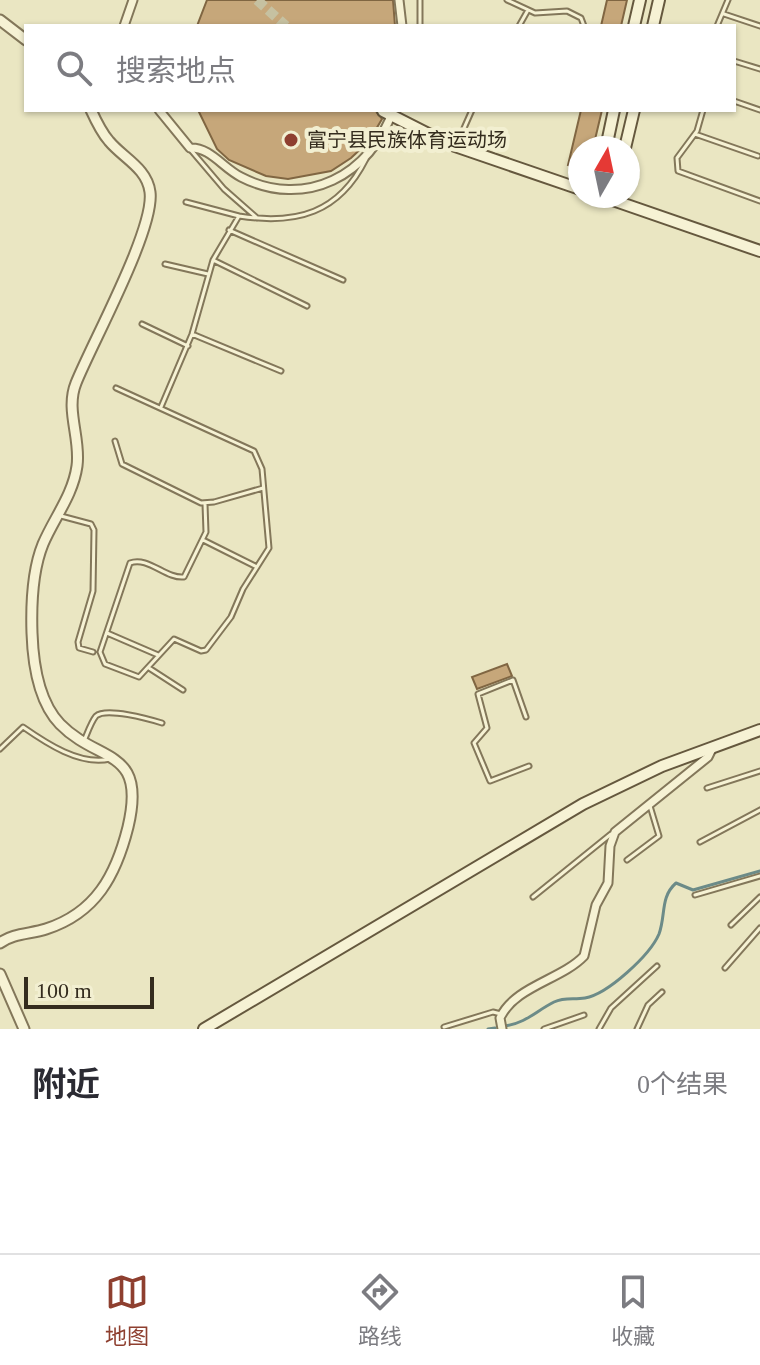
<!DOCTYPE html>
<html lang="zh">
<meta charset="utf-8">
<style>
body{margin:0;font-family:"Times New Roman","Noto Sans SC",serif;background:#f2f2f3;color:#2b2b33}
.compass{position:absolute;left:568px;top:136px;width:72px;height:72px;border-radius:50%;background:#fff;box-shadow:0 2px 6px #0004;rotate:9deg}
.scale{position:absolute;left:24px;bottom:20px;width:130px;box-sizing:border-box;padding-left:8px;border:4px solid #342c1e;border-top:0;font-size:22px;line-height:28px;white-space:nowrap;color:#342c1e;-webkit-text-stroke:6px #f2efd1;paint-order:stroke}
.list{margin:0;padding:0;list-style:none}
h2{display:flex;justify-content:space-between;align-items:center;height:104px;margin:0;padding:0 32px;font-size:34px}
h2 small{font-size:26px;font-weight:400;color:#7c7c81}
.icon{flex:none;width:44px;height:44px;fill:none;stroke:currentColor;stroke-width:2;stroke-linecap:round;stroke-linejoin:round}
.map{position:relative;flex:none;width:760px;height:1029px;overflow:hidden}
.search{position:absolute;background:#fff;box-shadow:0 2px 6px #0004;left:24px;right:24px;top:24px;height:88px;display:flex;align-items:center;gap:20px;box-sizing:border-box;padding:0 28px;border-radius:0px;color:#7c7c81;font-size:30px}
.sheet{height:224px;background:#fff}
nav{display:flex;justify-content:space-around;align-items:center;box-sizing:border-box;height:112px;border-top:2px solid #e1e1e2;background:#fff;font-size:22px;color:#7c7c81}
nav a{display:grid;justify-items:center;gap:4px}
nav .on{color:#8e3f2f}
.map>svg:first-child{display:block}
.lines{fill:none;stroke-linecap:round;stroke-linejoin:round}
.stream{stroke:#6c8b88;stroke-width:3}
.building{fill:#c6a77a;stroke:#806642;stroke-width:2}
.secondary-tunnel{stroke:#c6c1a1;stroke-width:10;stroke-dasharray:10 5;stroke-linecap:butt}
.service-casing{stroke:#83775a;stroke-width:7}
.minor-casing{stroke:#83775a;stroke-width:11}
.tertiary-casing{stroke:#83775a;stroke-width:13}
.secondary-casing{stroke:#65583e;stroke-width:14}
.service{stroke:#f6f2d4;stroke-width:3}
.minor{stroke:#f6f2d4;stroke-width:7}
.tertiary{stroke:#f6f2d4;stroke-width:9}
.secondary{stroke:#f6f2d4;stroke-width:10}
.poi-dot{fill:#8e3f2f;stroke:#f2efd1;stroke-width:3}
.labels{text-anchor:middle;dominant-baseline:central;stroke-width:8;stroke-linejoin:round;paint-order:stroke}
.poi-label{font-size:20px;fill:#342c1e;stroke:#f2efd1;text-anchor:start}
</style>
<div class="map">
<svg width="760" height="1029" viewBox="0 0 760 1029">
<rect width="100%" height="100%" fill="#eae6c2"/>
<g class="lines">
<path class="stream" d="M505,1026C526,1023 536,1011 554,1002C565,997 574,1000 585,998C608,994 650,955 659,934C666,915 660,897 676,883L693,890L760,871
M488,1029L495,1028"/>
</g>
<path class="building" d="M207,0H393L395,26H197Z
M607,0H627L621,26H601Z
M198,110H375L382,119L369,141L351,158L331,171L288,179L266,176L229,160L217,149Z
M581,110H602L593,148H580V169L568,165Z
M507,664L512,676L477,689L472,677Z"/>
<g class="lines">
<path class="secondary-tunnel" d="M257,0L286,26"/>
<g class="service-casing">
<path id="service" d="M507,0L535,13L567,11L581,18L584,26
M724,14L760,26
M420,26V0
M519,26L528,10
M717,26L728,0
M734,61L760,69
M734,101L760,110
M703,110L697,131L677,158L678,171L760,201
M695,134L758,156
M457,144L472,110
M190,149L224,189L257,218
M186,202L239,216
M229,230L343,280
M213,260L307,306
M165,264L208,274
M142,324L188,346
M192,334L281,371
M116,388L254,451L262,469L269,548L243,589L231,617L206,650L201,651L174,639L139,677L105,664L100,652L130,563C148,556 166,579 184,577L206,532L205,504
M161,407L192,334L213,260L239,216C297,225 339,213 366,159
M115,441L122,464L201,503L214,502L263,488
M61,516L91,524L94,530L93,591L78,642L79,648L93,652
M203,540L257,567
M107,633L158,655
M149,668L183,690
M526,717L513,680L478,694L487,728L474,743L490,781L529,766
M84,741C87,734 91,722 96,716C106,707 149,719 162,723
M0,749L23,727C46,743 80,766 110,759
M707,788L760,771
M700,842L760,810
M627,860L659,836L650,806
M695,895L760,876
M533,897L611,834
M731,925L760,897
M725,968L760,928
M444,1027L493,1012L501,1014
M544,1029L584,1015
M599,1029L611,1008L657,966
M637,1029L648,1005L662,992"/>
</g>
<g class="minor-casing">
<path id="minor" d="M399,0L402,26
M124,26L133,0
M159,110L190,148C210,147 223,168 241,177C305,210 371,175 393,110
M502,1029L500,1018C515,986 561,980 584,956L596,905L608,883L610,846L615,832L708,757L713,747"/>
</g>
<g class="tertiary-casing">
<path id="tertiary" d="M0,20L26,40
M0,943C13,933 31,934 46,929C96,913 116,875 128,827C147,747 99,764 60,724C39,702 33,663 32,633C31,603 32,571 43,544C54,518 73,495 77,466C81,438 65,410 76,383C92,343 155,229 150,192C147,168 123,158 109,141C101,132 96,121 91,110
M0,974L24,1029"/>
</g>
<g class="secondary-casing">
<path id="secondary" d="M634,26L640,0
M653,26L659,0
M383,111L446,143L580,189
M606,148L614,110
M625,148L634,110
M601,196L760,251
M204,1029L583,804L662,766L760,730"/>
</g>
<use href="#service" class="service"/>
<use href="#minor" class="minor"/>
<use href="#tertiary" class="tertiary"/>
<use href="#secondary" class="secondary"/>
</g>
<circle class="poi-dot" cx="291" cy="140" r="8"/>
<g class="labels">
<g class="poi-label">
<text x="307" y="140">富宁县民族体育运动场</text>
</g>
</g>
</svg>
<svg class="compass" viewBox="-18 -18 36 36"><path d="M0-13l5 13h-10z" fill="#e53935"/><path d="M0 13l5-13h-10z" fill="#7c7c81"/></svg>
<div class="scale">100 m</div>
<div class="search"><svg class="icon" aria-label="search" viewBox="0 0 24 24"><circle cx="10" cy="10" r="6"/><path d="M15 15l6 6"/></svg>搜索地点</div>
</div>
<section class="sheet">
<h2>附近<small>0个结果</small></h2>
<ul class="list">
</ul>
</section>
<nav>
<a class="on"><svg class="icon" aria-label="map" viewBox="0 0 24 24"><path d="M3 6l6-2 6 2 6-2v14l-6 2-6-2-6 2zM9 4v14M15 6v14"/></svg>地图</a>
<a><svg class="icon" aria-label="directions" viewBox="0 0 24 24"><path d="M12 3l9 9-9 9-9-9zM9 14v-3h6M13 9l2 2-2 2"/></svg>路线</a>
<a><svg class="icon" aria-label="saved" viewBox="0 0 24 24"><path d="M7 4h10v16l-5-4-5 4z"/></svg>收藏</a>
</nav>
